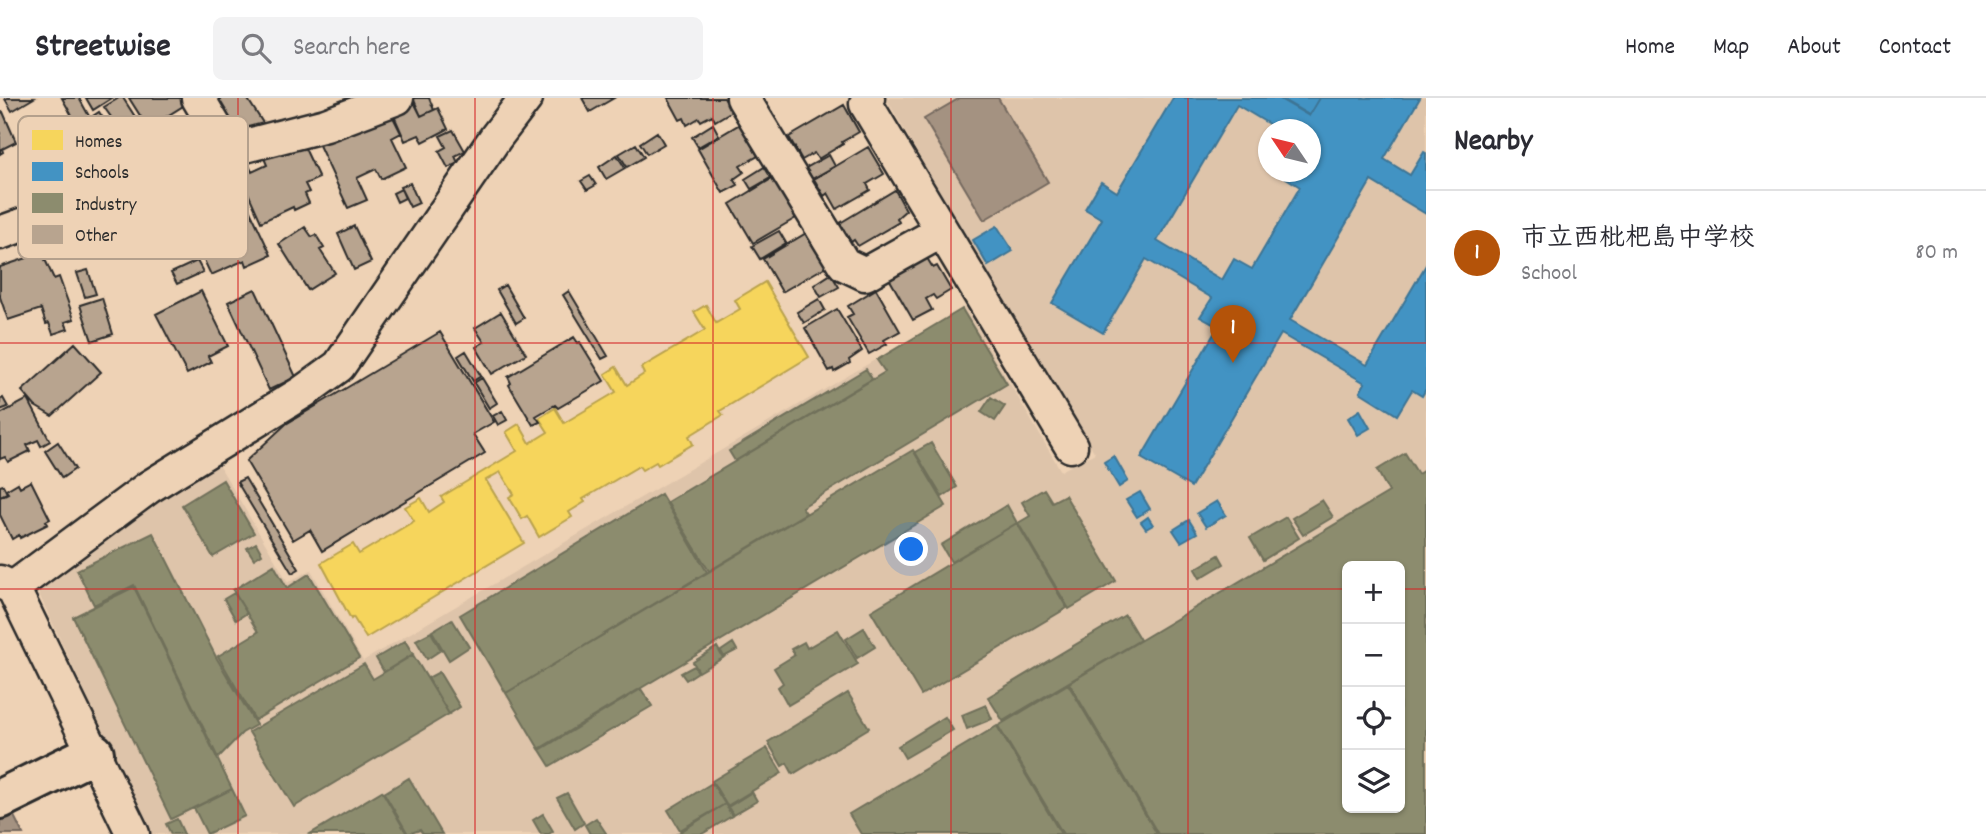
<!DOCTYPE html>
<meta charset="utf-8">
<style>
body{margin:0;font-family:Dekko,"Klee One",sans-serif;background:#f2f2f3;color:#2b2b33}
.controls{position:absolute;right:21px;bottom:21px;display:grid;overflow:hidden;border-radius:10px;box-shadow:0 2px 5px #0004}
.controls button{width:63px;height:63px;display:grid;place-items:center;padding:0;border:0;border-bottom:2px solid #e1e1e2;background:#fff;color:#2b2b33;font:35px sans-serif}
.compass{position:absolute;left:1258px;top:21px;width:63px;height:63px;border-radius:50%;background:#fff;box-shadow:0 2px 5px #0004;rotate:305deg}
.you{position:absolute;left:912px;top:452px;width:24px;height:24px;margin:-18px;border:5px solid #fff;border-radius:50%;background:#1a73e8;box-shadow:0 0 0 10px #1a73e833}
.badge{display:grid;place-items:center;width:46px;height:46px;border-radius:50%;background:#b45309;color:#fff;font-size:23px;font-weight:700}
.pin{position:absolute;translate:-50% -58px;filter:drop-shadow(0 2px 4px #0008)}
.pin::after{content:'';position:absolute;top:37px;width:24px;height:21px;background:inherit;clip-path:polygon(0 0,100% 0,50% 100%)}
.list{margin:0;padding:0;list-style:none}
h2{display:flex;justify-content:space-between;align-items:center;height:91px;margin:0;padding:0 28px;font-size:30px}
h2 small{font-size:23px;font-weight:400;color:#7c7c81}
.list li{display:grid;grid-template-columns:46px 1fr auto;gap:21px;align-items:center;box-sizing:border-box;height:126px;padding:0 28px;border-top:2px solid #e1e1e2}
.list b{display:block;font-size:26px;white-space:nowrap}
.list p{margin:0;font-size:23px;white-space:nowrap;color:#7c7c81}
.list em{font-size:23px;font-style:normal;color:#7c7c81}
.icon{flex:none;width:38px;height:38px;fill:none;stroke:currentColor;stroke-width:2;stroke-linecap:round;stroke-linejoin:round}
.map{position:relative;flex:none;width:1426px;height:736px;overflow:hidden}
header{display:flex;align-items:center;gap:42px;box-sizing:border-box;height:98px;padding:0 35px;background:#fff;border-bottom:2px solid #e1e1e2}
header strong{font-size:33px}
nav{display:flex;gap:38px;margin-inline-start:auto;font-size:24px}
.search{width:490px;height:63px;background:#f2f2f3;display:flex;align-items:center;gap:18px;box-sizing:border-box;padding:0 24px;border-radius:10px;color:#7c7c81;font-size:26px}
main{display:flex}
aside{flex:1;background:#fff}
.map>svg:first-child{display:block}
.built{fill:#dec4aa;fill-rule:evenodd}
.water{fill:#a49281;stroke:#74695f;stroke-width:2}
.homes{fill:#f6d55c;stroke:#b9a24d;stroke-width:2}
.schools{fill:#4393c3;stroke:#3c7495;stroke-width:2;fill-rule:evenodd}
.industry{fill:#8c8c6e;stroke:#6f6f5a;stroke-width:2;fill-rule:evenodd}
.building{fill:#b8a48f;stroke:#2b2b2b;stroke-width:2}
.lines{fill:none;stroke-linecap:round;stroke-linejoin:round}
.minor-casing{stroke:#2b2b2b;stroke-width:37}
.tertiary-casing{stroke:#2b2b2b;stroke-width:44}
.minor{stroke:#eed2b5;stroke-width:32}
.tertiary{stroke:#eed2b5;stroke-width:38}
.grid{fill:none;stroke:#d62828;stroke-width:2;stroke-opacity:0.55}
.key{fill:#eed2b5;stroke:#b4a08c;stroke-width:2}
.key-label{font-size:19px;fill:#2b2b2b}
</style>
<header>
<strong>Streetwise</strong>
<div class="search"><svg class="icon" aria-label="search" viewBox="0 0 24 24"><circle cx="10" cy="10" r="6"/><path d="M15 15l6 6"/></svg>Search here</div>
<nav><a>Home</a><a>Map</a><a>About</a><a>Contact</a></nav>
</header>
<main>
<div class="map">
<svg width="1426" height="736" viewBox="0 0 1426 736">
<rect width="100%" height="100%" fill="#eed2b5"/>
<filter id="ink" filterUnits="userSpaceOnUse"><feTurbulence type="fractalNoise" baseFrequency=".0143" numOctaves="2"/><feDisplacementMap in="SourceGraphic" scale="14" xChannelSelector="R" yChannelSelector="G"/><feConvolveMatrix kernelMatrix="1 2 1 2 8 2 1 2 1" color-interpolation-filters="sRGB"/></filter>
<g filter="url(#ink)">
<path class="built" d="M886,0H1426V736H151L37,492L43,479L216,362L288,484L311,472L363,563L965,209L1061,373L1095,355L1014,223ZM1268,32H1310V74H1268ZM1347,468H1400V710H1347Z"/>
<path class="water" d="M960,0H998L1048,84L984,122L924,21Z
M0,690L23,736H0Z"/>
<path class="homes" d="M765,184L809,259L720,313L723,317L689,338L693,346L658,367L656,364L642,372L639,368L583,401L585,404L569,414L572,419L539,439L527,418L522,421L509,399L514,396L500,374L486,382L524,445L366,540L353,519L351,521L321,465L353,446L359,456L414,423L405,409L421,400L429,414L444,404L441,399L517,353L506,334L519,326L530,345L548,334L539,320L555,310L564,325L616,294L605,276L616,269L627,287L644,276L641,270L705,232L694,214L706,207L716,225L740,211L735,202Z"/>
<path class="schools" d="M1173,0H1278L1309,18L1320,0H1420L1384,61L1410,77L1424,54L1426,55V116L1371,83L1290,222L1367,267L1426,167V291L1422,298L1412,292L1397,317L1360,294L1365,285L1281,236L1191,389L1141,360L1218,229L1200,219L1212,200L1146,161L1103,235L1052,205L1102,121L1085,111L1101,84L1117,94ZM1237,7L1279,32H1310V74H1277L1300,89L1252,171L1234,161L1222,182L1157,143Z
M1280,0H1319L1309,17Z
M997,128L1013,153L988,168L973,142Z
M1360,312L1370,330L1358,337L1348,320Z
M1114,358L1128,383L1119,389L1104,364Z
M1140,394L1150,411L1137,419L1126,402Z
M1217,403L1226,417L1206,429L1197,415Z
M1148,419L1153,427L1146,431L1141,424Z
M1189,422L1197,435L1181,444L1173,432Z"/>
<path class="industry" d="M962,211L1007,286L802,409L806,415L709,473L667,404L885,274L877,262Z
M866,271L872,281L735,363L729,353Z
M991,299L1005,308L995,323L981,314Z
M931,345L957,389L942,399L915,354Z
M913,352L946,408L539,651L506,595Z
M1405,355L1418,376L1426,371V736H1158L1069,585L1389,394L1377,372ZM1347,468H1400V710H1347Z
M223,382L254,435L213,459L182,407Z
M1044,391L1052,404L1065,397L1116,483L1069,511L1018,425L1030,418L1022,404Z
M661,396L707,474L506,595L460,517Z
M1322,402L1333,419L1303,437L1292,420Z
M1007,407L1017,425L951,464L941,447Z
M1286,419L1299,440L1263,462L1250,440Z
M1017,425L1067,510L921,597L871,513Z
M153,435L216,559L256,627L242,635L218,660L134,487L94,507L77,472Z
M256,445L262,456L254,461L247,450Z
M1219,457L1224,466L1200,480L1195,471Z
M274,467L287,490L309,476L359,560L255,622L218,558L258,534L233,492Z
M134,489L232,691L171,721L73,519Z
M234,495L247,515L236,522L224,501Z
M1125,517L1140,542L1003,623L988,599Z
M452,521L469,549L449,562L432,533Z
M864,530L875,549L857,560L846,541Z
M838,532L858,566L788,607L778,589L783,585L774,570L795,557L791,551L804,544L807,550Z
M431,534L441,552L427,561L416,542Z
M405,543L413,556L384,574L376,560Z
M733,545L737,552L724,559L721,553Z
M717,549L723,560L699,574L693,564Z
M413,557L449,616L294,709L249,634L364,566L373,581Z
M694,568L698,574L686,582L681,575Z
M439,574L460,609L449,616L428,580Z
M1068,586L1157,736H1063L998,628Z
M641,591L652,608L550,668L540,652Z
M848,595L869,630L793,676L787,665L782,668L768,644Z
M986,607L992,621L967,631L962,617Z
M945,619L953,632L905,660L898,648Z
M997,628L1061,736H861L849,716Z
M767,650L782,675L727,708L712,683Z
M409,680L442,736H423L420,732L408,736L384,695Z
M712,685L725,706L680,732L668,712Z
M232,691L245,718L207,736L194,710Z
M382,693L407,736H310Z
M752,694L757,703L733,717L728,709Z
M567,695L584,725L575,731L557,700Z
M725,706L732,718L702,736H677Z
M543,716L553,733L549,736H541L533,722Z
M596,720L606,735L604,736H590L585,727Z
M177,721L184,736H171L166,726Z"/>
<path class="building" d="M34,0L12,13L5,1L7,0Z
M62,0H79L89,18L76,25Z
M86,0H112L93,12Z
M119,0H123L152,45L119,66L90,20L99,14L105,23L111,19L104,9Z
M129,0H190L191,3L148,30Z
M209,0H247L263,25L236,42Z
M412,0L421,18L438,10L448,31L423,44L419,37L405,43L391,11Z
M413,0H429L434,12L421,18Z
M582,0H614L590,14Z
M668,0H724L732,13L715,23L712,17L701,23L699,20L687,27L684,20L680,22Z
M844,7L859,34L842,44L843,46L818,61L814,55L802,62L789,39Z
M389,11L401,35L392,40L406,69L381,81L376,71L357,80L367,102L348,110L318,45Z
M3,14L16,44L2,51L3,54L0,56V15Z
M713,26L719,37L698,49L692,39Z
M740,26L758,58L740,68L744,74L734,81L738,87L723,95L698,51Z
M453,32L465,53L455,58L458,65L448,70L439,53L446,49L440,38Z
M657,34L664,46L647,56L640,45Z
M301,42L319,80L305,86L309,94L305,96L309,105L294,112L293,109L261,124L236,68L247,63L252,74L267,67L264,60Z
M636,46L644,59L627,69L619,56Z
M868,49L884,76L867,86L870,92L837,111L828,95L824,98L814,81Z
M617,57L625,70L606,81L599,69Z
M829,57L835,68L812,81L806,70Z
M766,68L772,79L751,91L745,81Z
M590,78L596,87L587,92L581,83Z
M773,80L796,120L753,145L730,106Z
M410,85L419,105L410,109L400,89Z
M401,91L405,100L397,104L393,95Z
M895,92L906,112L897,120L899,124L858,148L854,142L851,144L840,125Z
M248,108L271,157L247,168L245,162L211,177L189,130L233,110L234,113Z
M354,128L371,164L354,172L338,136Z
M305,129L312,139L316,137L324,150L320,152L335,175L308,192L279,146Z
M779,133L786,145L760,161L752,148Z
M808,134L827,168L782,194L763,161Z
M42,155L54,181L59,179L74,221L65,224L68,231L53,236L49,225L46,226L41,211L8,222L0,199V169Z
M927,160L933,170L937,168L951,192L936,201L933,197L926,201L932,212L913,222L890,182Z
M197,163L203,174L177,186L171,175Z
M88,172L96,196L85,199L77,175Z
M831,176L839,189L821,199L814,187Z
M505,187L524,220L516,225L497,192Z
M255,191L296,279L269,292L228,204Z
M876,191L900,233L884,242L887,246L869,256L847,219L853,216L848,208Z
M201,193L228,248L208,258L211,264L187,276L156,216Z
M569,193L608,258L602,261L563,197Z
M102,200L113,236L92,243L80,207Z
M819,201L825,212L804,225L797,214Z
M837,211L862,253L849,262L850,265L834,274L833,271L829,273L805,230Z
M501,214L526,256L492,276L476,249L484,244L475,230Z
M440,234L494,324L473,336L485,355L322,453L310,432L293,442L246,363L286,326Z
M574,239L578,245L580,244L604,283L558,310L555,307L536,318L540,324L533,327L509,287L511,285L508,279Z
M75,245L101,274L52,318L35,308L22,293Z
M466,253L481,278L473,283L458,258Z
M482,280L497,305L489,310L474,285Z
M3,300L8,309L0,312V302Z
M28,301L50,343L41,348L38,342L27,347L30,353L8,364L5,359L0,361V316Z
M502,313L507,322L498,327L493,318Z
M58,344L75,371L62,380L45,353Z
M245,380L299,471L292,475L237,384Z
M31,383L50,421L46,423L48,426L20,440L19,437L12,441L0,417V399L8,395L6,392L18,385L20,389Z
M3,387L7,395L0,398V388Z"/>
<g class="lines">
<g class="minor-casing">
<path id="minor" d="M198,0L229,52
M743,0L844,166L865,176L942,133
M868,0L866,6L1071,348
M0,135L229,52L326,27L397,0
M0,484L13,490L133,736
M13,490L149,389L303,294L339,268L496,39L526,0"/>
</g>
<g class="tertiary-casing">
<path id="tertiary" d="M0,701L94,655"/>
</g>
<use href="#minor" class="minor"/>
<use href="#tertiary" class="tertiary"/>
</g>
</g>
<path class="grid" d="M238,0V736M475,0V736M713,0V736M951,0V736M1188,0V736M0,245H1426M0,491H1347M1400,491H1426"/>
<rect x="18" y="18" width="230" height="143" rx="10" class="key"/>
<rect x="32" y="32" width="31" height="20" fill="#f6d55c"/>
<rect x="32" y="64" width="31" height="19" fill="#4393c3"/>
<rect x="32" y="95" width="31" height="20" fill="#8c8c6e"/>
<rect x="32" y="127" width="31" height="19" fill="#b8a48f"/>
<g class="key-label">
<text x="75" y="49">Homes</text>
<text x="75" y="80">Schools</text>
<text x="75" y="112">Industry</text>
<text x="75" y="143">Other</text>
</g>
</svg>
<div class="controls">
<button>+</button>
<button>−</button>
<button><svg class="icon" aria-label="locate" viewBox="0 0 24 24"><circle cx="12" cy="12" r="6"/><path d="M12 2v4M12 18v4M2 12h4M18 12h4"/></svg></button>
<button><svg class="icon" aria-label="layers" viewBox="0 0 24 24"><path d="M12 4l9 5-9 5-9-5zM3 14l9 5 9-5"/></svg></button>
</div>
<svg class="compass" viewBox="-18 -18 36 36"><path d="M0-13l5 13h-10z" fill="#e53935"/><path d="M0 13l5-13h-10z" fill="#7c7c81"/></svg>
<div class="you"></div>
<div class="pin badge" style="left:1233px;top:265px">1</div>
</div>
<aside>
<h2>Nearby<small></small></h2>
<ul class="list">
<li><span class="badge">1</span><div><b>市立西枇杷島中学校</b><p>School</p></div><em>80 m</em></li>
</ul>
</aside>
</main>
